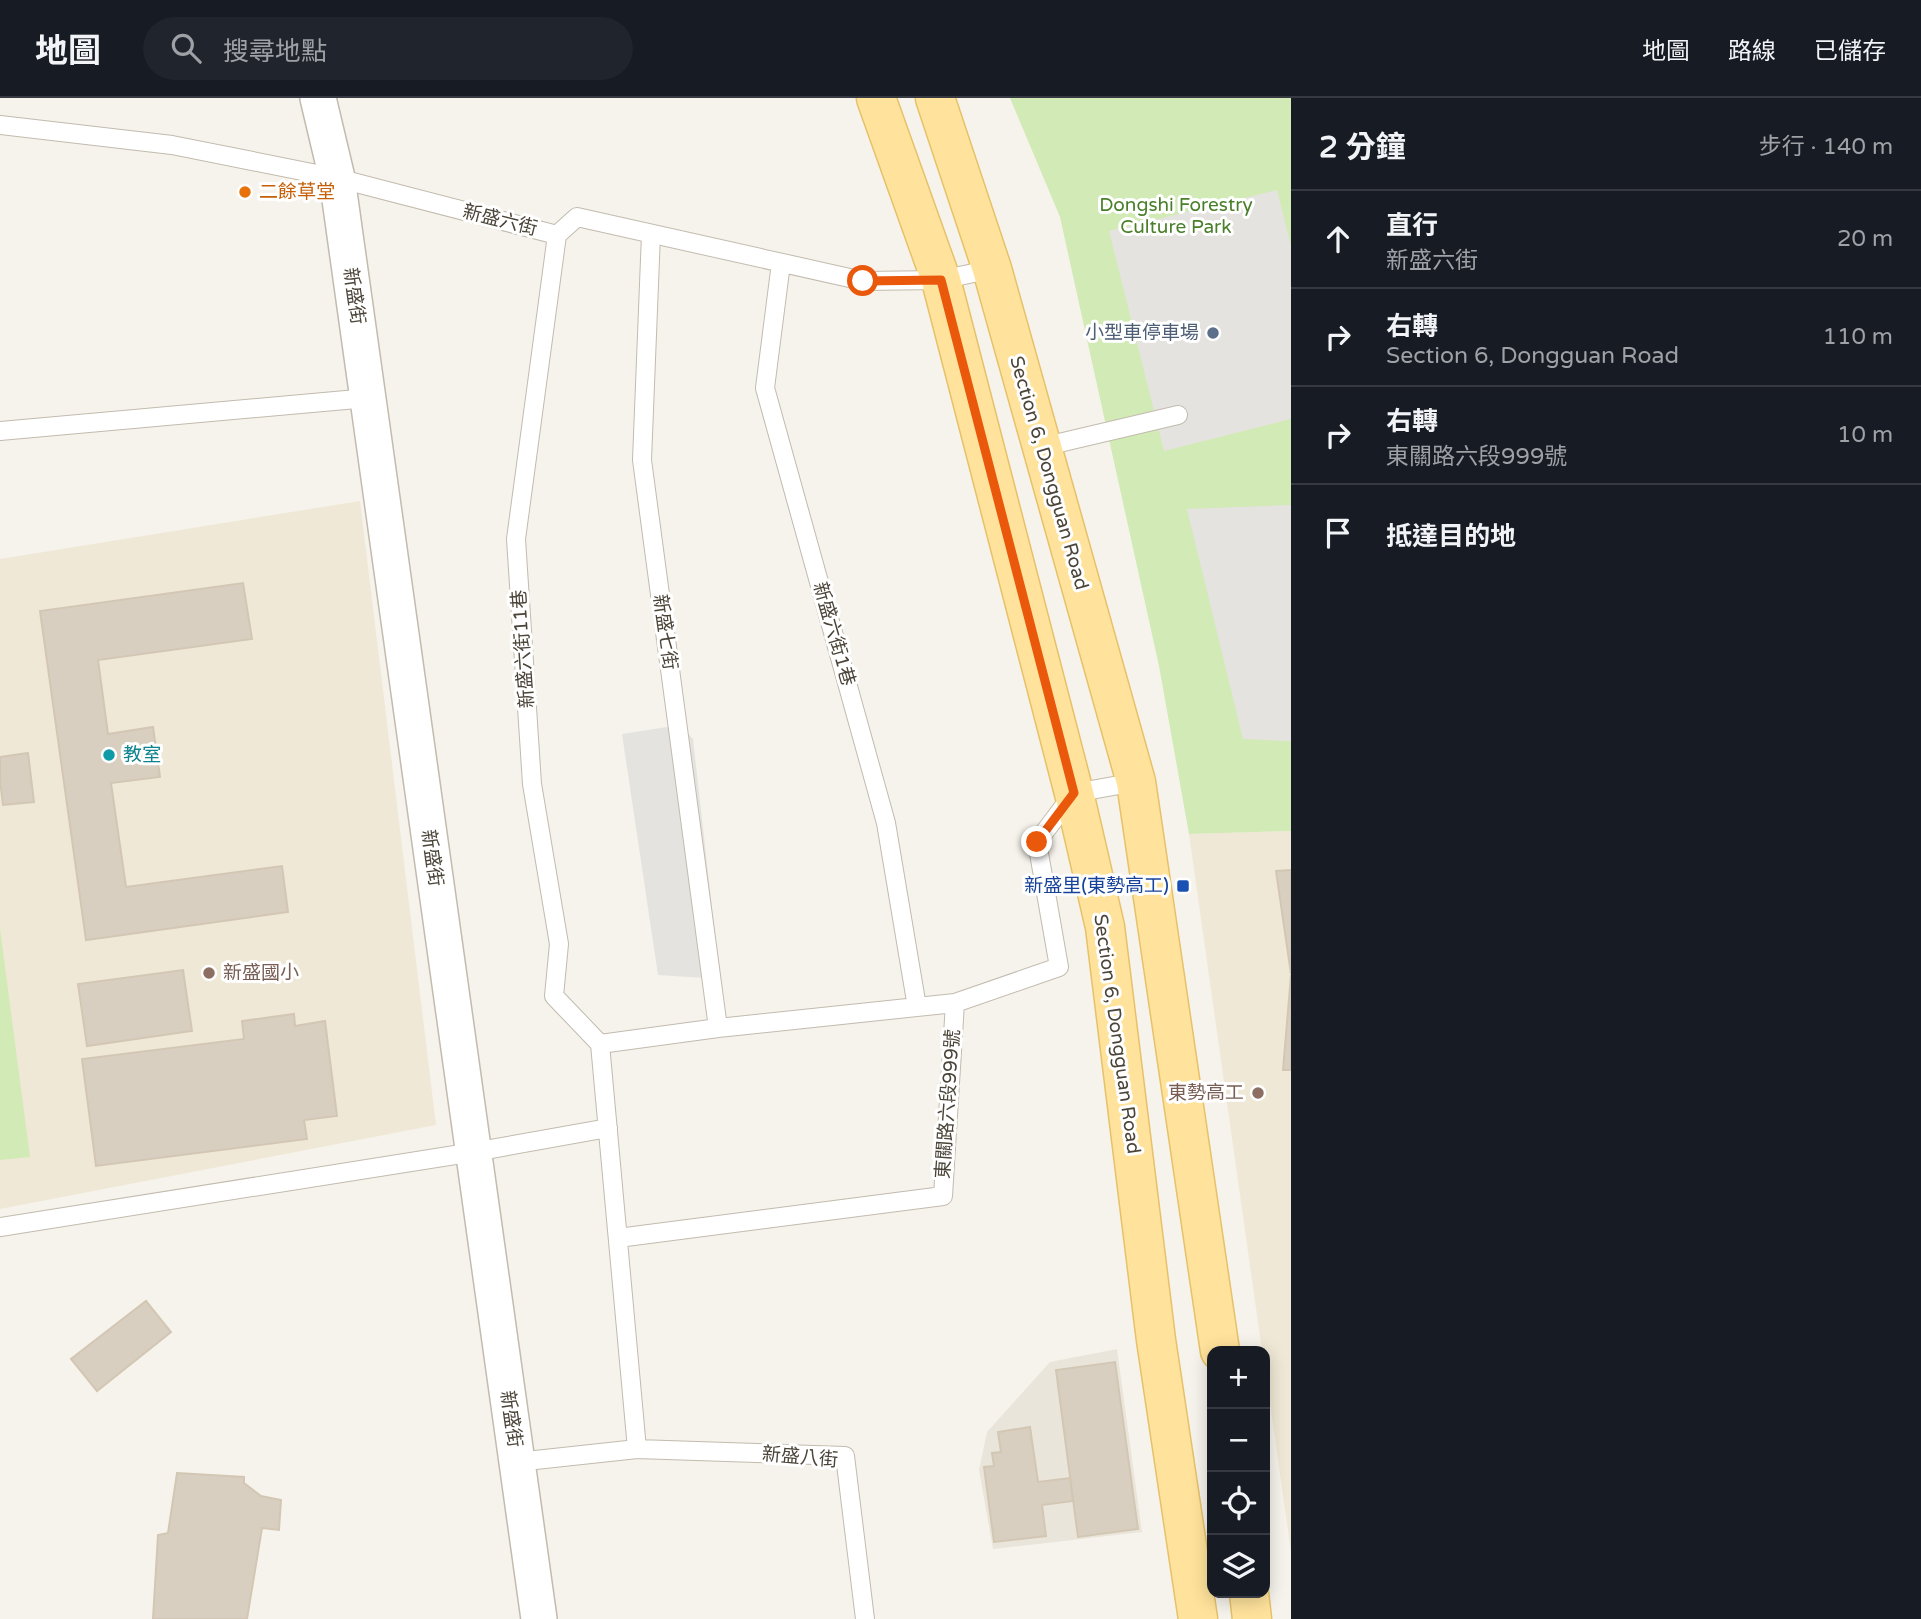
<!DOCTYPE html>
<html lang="zh-TW">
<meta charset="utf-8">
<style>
body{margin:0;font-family:"Varela Round","Noto Sans TC",sans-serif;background:#20242c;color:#f1f3f6}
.controls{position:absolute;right:21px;bottom:21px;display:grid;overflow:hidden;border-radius:14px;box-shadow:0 4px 18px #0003}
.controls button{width:63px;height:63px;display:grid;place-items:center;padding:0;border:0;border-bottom:2px solid #363941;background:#171b24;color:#f1f3f6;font:35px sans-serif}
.stop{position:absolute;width:21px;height:21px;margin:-16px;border:5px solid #ea580c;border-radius:50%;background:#fff}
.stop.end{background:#ea580c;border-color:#fff;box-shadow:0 2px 7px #0008}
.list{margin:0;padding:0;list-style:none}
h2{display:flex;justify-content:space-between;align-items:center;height:91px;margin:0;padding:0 28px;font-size:30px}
h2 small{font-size:23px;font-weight:400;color:#9ea1a6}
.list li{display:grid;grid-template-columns:46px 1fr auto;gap:21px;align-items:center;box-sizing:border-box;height:98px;padding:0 28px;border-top:2px solid #363941}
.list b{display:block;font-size:26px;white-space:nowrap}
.list p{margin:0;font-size:23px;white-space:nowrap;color:#9ea1a6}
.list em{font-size:23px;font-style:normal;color:#9ea1a6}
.icon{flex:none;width:38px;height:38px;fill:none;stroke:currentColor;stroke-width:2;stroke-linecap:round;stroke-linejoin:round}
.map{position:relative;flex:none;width:1291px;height:1521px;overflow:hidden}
header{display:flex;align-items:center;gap:42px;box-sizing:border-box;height:98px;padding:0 35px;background:#171b24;border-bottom:2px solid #363941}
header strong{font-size:33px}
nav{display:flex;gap:38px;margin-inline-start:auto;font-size:24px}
.search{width:490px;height:63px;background:#20242c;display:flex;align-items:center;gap:18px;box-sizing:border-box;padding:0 24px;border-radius:38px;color:#9ea1a6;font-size:26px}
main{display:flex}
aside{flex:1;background:#171b24}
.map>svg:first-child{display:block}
.residential{fill:#eae5da}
.education{fill:#efe8d6}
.green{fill:#d2eab5}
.parking{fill:#e5e3e0}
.building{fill:#d8cfc1;stroke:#d3c7b4;stroke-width:2}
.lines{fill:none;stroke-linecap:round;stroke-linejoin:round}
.lane-casing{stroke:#c2bbae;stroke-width:20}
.street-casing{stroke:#c2bbae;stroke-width:38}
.primary-casing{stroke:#e6c16a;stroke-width:41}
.lane{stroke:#fff;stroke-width:18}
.street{stroke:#fff;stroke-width:35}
.primary{stroke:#ffe39c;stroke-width:38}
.route{stroke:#ea580c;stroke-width:9}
.food-dot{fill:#e8710a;stroke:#fff;stroke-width:2.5}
.service-dot{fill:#5c6f8a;stroke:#fff;stroke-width:2.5}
.culture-dot{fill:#0f9aa8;stroke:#fff;stroke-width:2.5}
.transit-dot{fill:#1a4fb4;stroke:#fff;stroke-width:2.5}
.education-dot{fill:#8d6e63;stroke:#fff;stroke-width:2.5}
.labels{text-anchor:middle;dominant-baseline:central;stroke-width:6;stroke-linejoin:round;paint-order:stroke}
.food-label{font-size:19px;fill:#c56008;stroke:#fff;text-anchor:start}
.park-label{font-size:19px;fill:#4a7f2a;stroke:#fff}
.street-label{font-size:19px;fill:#4b4439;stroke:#fff}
.service-label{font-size:19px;fill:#4e5e75;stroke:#fff;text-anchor:end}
.culture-label{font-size:19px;fill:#0d838f;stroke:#fff;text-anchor:start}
.transit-label{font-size:19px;fill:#164399;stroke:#fff;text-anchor:end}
.education-label{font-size:19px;fill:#785e54;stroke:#fff;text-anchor:start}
</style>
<header>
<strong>地圖</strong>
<div class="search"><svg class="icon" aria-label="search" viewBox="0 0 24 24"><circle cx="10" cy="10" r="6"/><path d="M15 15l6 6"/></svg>搜尋地點</div>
<nav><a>地圖</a><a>路線</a><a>已儲存</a></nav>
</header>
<main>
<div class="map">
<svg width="1291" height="1521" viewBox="0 0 1291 1521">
<rect width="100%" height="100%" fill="#f6f3ec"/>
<path class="residential" d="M1117,1251L1142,1434L993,1451L979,1372L987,1334L1050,1264Z"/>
<path class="education" d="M360,403L436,1027L0,1111V461Z
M1291,733V1454L1265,1270V1253H1262L1189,736Z"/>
<path class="green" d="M1010,0H1291V733L1189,736L1159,568L1060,119Z
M0,831L30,1059L0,1062Z"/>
<path class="parking" d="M1277,92L1291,148V321L1164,353L1109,133Z
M1291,407V643L1243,641L1187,411Z
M680,627L693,641L720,881L658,877L622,636Z"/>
<path class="building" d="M243,485L252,541L98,562L108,636L153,629L160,679L111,685L126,789L282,768L288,814L86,842L40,513Z
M28,655L34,704L3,707L0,682V659Z
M1291,772V876L1276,773Z
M183,872L192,933L87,948L78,886Z
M1291,877V972H1283Z
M294,916L295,928L325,923L337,1018L304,1022L307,1041L96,1068L82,961L244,941L242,923Z
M146,1203L171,1234L97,1293L71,1261Z
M1115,1264L1138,1431L1078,1439L1056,1272Z
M1030,1329L1038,1384L1070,1380L1073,1403L1042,1407L1046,1438L994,1444L984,1369L994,1368L992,1355L1001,1354L998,1334Z
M177,1375L244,1379V1385L261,1398L281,1402L279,1432L262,1430L247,1521H153L158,1437L168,1435Z"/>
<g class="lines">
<g class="lane-casing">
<path id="lane" d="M0,27L172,47L337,80L557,137L577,119L863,183L941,182L992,171
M651,136L642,362L718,930
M557,137L516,441L532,686L559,846L554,898L600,946
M781,165L765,290L886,725L917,909
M0,333L368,300
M1042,349L1178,317
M0,1129L474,1054L608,1030
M618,1140L943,1098L955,905L1059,869L1037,744L1074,695L1136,684
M637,1351L600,946L718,930L955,905
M517,1364L637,1351L845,1358L865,1521"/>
</g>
<g class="street-casing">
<path id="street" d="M318,0L337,80L539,1521"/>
</g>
<g class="primary-casing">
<path id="primary" d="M876,0L941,182L1074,695L1105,829L1156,1242L1198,1521
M935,0L992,171L1136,684L1220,1253
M1249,1495L1252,1521"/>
</g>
<use href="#lane" class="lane"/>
<use href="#street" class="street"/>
<use href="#primary" class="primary"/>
</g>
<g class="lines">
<path class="route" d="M863,183L941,182L1074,695L1037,744"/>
</g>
<circle class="food-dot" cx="245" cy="94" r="7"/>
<circle class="service-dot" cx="1213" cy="235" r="7"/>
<circle class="culture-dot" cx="109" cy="657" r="7"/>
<rect class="transit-dot" x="1176" y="781" width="14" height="14" rx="3.5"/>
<g class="education-dot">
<circle cx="209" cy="875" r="7"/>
<circle cx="1258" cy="995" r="7"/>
</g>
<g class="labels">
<g class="food-label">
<text x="259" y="94">二餘草堂</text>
</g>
<g class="park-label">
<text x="1176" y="107">Dongshi Forestry<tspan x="1176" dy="22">Culture Park</tspan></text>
</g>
<g class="street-label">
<text transform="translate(500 122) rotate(14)">新盛六街</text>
<text transform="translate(354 198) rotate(82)">新盛街</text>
<text transform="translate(1049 375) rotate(74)">Section 6, Dongguan Road</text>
<text transform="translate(665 534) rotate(82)">新盛七街</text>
<text transform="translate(834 536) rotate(74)">新盛六街1巷</text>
<text transform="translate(523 551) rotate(-94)">新盛六街11巷</text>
<text transform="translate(432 760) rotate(82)">新盛街</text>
<text transform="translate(1117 936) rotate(82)">Section 6, Dongguan Road</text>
<text transform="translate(948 1006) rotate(-86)">東關路六段999號</text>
<text transform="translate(511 1321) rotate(82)">新盛街</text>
<text transform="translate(800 1359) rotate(5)">新盛八街</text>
</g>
<g class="service-label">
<text x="1199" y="235">小型車停車場</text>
</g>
<g class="culture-label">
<text x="123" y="657">教室</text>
</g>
<g class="transit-label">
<text x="1169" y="788">新盛里(東勢高工)</text>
</g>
<g class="education-label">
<text x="223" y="875">新盛國小</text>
<text x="1244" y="995" text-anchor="end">東勢高工</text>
</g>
</g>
</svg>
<div class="controls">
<button>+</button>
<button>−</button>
<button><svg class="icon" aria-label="locate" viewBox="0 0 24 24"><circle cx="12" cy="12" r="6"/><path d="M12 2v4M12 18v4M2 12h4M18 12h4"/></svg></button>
<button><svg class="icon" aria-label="layers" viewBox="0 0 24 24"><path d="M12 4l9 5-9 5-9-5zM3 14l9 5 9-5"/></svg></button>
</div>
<div class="stop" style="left:863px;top:183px"></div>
<div class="stop end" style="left:1037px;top:744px"></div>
</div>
<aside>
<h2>2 分鐘<small>步行 · 140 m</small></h2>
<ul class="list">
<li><svg class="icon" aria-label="ahead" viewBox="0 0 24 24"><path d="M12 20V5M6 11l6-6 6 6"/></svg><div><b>直行</b><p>新盛六街</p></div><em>20 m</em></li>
<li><svg class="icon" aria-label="right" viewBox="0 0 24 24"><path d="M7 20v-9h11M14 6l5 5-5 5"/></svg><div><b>右轉</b><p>Section 6, Dongguan Road</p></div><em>110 m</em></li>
<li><svg class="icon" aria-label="right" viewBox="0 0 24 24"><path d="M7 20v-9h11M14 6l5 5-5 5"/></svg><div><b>右轉</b><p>東關路六段999號</p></div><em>10 m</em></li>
<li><svg class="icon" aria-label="arrive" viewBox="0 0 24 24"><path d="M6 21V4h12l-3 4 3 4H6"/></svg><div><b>抵達目的地</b></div></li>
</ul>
</aside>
</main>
